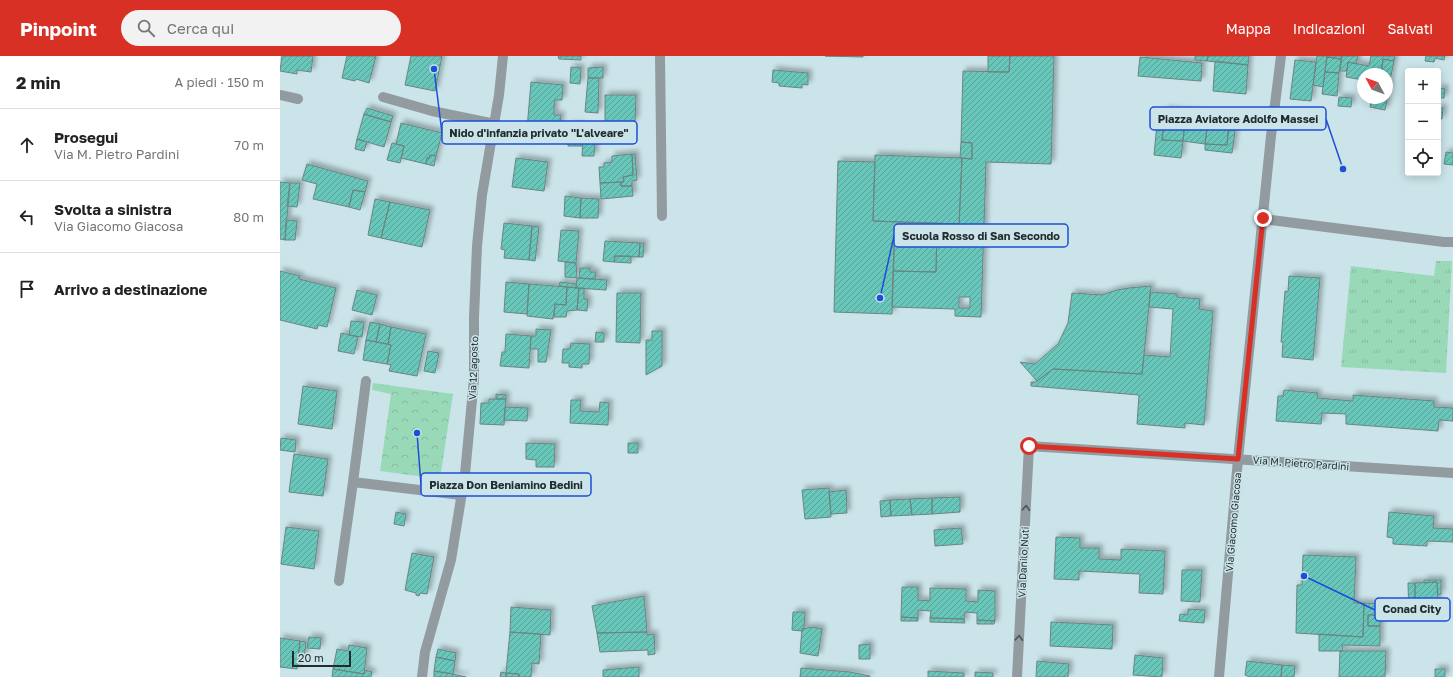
<!DOCTYPE html>
<html lang="it">
<meta charset="utf-8">
<style>
body{margin:0;font-family:"Golos Text",sans-serif;background:#f2f2f2;color:#222}
.controls{position:absolute;right:12px;top:12px;display:grid;overflow:hidden;border-radius:4px;box-shadow:0 2px 10px #0003}
.controls button{width:36px;height:36px;display:grid;place-items:center;padding:0;border:0;border-bottom:1px solid #e0e0e0;background:#fff;color:#222;font:20px sans-serif}
.compass{position:absolute;left:1077px;top:12px;width:36px;height:36px;border-radius:50%;background:#fff;box-shadow:0 2px 10px #0003;rotate:311deg}
.scale{position:absolute;left:12px;bottom:10px;width:59px;box-sizing:border-box;padding-left:4px;border:2px solid #222c2e;border-top:0;font-size:11px;line-height:14px;white-space:nowrap;color:#222c2e;-webkit-text-stroke:3px #cae4e9;paint-order:stroke}
.stop{position:absolute;width:12px;height:12px;margin:-9px;border:3px solid #d93025;border-radius:50%;background:#fff}
.stop.end{background:#d93025;border-color:#fff;box-shadow:0 1px 4px #0008}
.list{margin:0;padding:0;list-style:none}
h2{display:flex;justify-content:space-between;align-items:center;height:52px;margin:0;padding:0 16px;font-size:17px}
h2 small{font-size:13px;font-weight:400;color:#767676}
.list li{display:grid;grid-template-columns:26px 1fr auto;gap:12px;align-items:center;box-sizing:border-box;height:72px;padding:0 16px;border-top:1px solid #e0e0e0}
.list b{display:block;font-size:15px;white-space:nowrap}
.list p{margin:0;font-size:13px;white-space:nowrap;color:#767676}
.list em{font-size:13px;font-style:normal;color:#767676}
.icon{flex:none;width:22px;height:22px;fill:none;stroke:currentColor;stroke-width:2;stroke-linecap:round;stroke-linejoin:round}
.map{position:relative;flex:none;width:1173px;height:621px;overflow:hidden}
header{display:flex;align-items:center;gap:24px;box-sizing:border-box;height:56px;padding:0 20px;background:#d93025;color:#fff}
header strong{font-size:19px}
nav{display:flex;gap:22px;margin-inline-start:auto;font-size:14px}
.search{width:280px;height:36px;background:#f2f2f2;display:flex;align-items:center;gap:10px;box-sizing:border-box;padding:0 14px;border-radius:22px;color:#767676;font-size:15px}
main{display:flex}
aside{flex:1;background:#fff}
.map>svg:first-child{display:block}
.grass{fill:url(#grass-tufts)}
.forest{fill:url(#forest-crowns)}
.building{fill:url(#building-hatch);stroke:#6c8581;fill-rule:evenodd;filter:url(#shadow)}
.lines{fill:none;stroke-linecap:round;stroke-linejoin:round}
.minor{stroke:#929ba0;stroke-width:10}
.oneway{stroke:#495356}
.route{stroke:#d93025;stroke-width:5}
.labels{text-anchor:middle;dominant-baseline:central;stroke-width:3;stroke-linejoin:round;paint-order:stroke}
.street-label{font-size:10px;fill:#222c2e;stroke:#cae4e9}
.leader{fill:none;stroke:#1d4ed8;stroke-width:1.5}
.callout-dot{fill:#1d4ed8;stroke:#cae4e9;stroke-width:1.5}
.callout{fill:#cae4e9;stroke:#1d4ed8;stroke-width:1.5}
.callout-label{font-size:11px;text-anchor:middle;font-weight:bold;fill:#222c2e}
</style>
<header>
<strong>Pinpoint</strong>
<div class="search"><svg class="icon" aria-label="search" viewBox="0 0 24 24"><circle cx="10" cy="10" r="6"/><path d="M15 15l6 6"/></svg>Cerca qui</div>
<nav><a>Mappa</a><a>Indicazioni</a><a>Salvati</a></nav>
</header>
<main>
<aside>
<h2>2 min<small>A piedi · 150 m</small></h2>
<ul class="list">
<li><svg class="icon" aria-label="ahead" viewBox="0 0 24 24"><path d="M12 20V5M6 11l6-6 6 6"/></svg><div><b>Prosegui</b><p>Via M. Pietro Pardini</p></div><em>70 m</em></li>
<li><svg class="icon" aria-label="left" viewBox="0 0 24 24"><path d="M17 20v-9H6M10 6l-5 5 5 5"/></svg><div><b>Svolta a sinistra</b><p>Via Giacomo Giacosa</p></div><em>80 m</em></li>
<li><svg class="icon" aria-label="arrive" viewBox="0 0 24 24"><path d="M6 21V4h12l-3 4 3 4H6"/></svg><div><b>Arrivo a destinazione</b></div></li>
</ul>
</aside>
<div class="map">
<svg width="1173" height="621" viewBox="0 0 1173 621">
<defs>
<pattern id="grass-tufts" width="24" height="20" patternUnits="userSpaceOnUse"><rect width="24" height="20" fill="#9ad9b8"/><path d="M3 7l-1-3M5 7V3M7 7l1-3M15 17l-1-3M17 17v-4M19 17l1-3" fill="none" stroke="#84ba9e"/></pattern>
<pattern id="forest-crowns" width="20" height="18" patternUnits="userSpaceOnUse"><rect width="20" height="18" fill="#9ad9b8"/><path d="M2 6a3 3 0 1 1 6 0M12 15a3 3 0 1 1 6 0" fill="none" stroke="#84ba9e"/></pattern>
<pattern id="building-hatch" width="6" height="6" patternUnits="userSpaceOnUse"><rect width="6" height="6" fill="#68c6bb"/><path d="M-1 1l2-2M0 6l6-6M5 7l2-2" fill="none" stroke="#55a198"/></pattern>
<filter id="shadow"><feDropShadow dx="3.5" dy="-3.5" stdDeviation="2" flood-color="#0004"/></filter>
</defs>
<rect width="100%" height="100%" fill="#cae4e9"/>
<path class="grass" d="M1156,205H1172L1166,317L1061,311L1071,210L1154,220Z"/>
<path class="forest" d="M93,327L173,338L160,423L100,415L111,338L92,334Z"/>
<path class="building" d="M2,0H33L31,16L17,14V18L0,15Z
M67,0H96L89,27L76,23L75,25L62,22Z
M131,0H162L155,35L125,29Z
M278,0H301V4L279,3Z
M545,0H583V1Z
M708,0H730L729,16H708Z
M730,0H774L771,108L706,106L701,261L675,260V253L612,251L613,215L656,216L657,173H679L682,102L692,103V87L681,86L683,15L729,16ZM679,241H690V252H679Z
M915,0H928L927,5L915,4Z
M928,0H969L968,9L927,5Z
M1037,0H1047L1043,31L1033,29Z
M1047,0H1062L1061,3L1047,1Z
M1062,0H1078L1076,8L1068,6L1067,15H1060Z
M1091,0H1115L1114,5L1103,3L1101,18H1083V24L1066,21L1068,6L1089,10Z
M1146,0H1165L1164,4L1155,2L1154,6L1145,5Z
M860,1L922,7L921,25L858,20Z
M1047,1L1061,3L1059,17L1045,16Z
M1103,3L1114,5L1109,29L1107,28V18H1101Z
M1015,4L1036,6L1031,45L1010,43Z
M935,5L968,9L966,38L933,35Z
M291,11L301,12L300,28L290,27Z
M323,11V22H308V12Z
M493,14L528,17V29L522,28V32L499,30V27L492,26Z
M1045,16L1059,17L1057,40L1042,38Z
M308,22H319L318,57L305,56Z
M251,26L283,29L282,44H275L274,52V59H281L279,75L247,73Z
M1107,28H1110L1105,54L1090,51L1092,42H1107Z
M1158,32L1165,33L1164,42H1158Z
M325,39H356L355,65H351V73H325Z
M1059,41L1072,42L1071,51L1058,50Z
M87,52L113,60L111,66L84,58Z
M1158,52H1163L1162,63H1158Z
M885,54L906,56L903,85L882,84Z
M906,56L929,59L925,88L903,85Z
M84,58L111,66L104,91L77,83Z
M929,59L950,61L947,89L925,88Z
M121,67L162,77L156,100L150,99L149,102H147L146,108L121,102L124,90L116,88Z
M877,68H884L882,84L903,85L901,102L874,99Z
M289,69L303,70L302,90H288Z
M948,74L955,75L952,97L925,94V88L947,89Z
M303,82H315L314,100H302Z
M77,83L87,86L84,95L75,93Z
M681,86L692,87V103L680,102Z
M112,87L124,90L120,107L107,104Z
M1166,96L1173,97V109L1164,108Z
M352,98L353,119L343,121L344,126L320,127L319,111H324V107L332,106V100Z
M352,98H355L357,124L352,125V130H341V126H344L343,121L353,119Z
M150,99L156,100L154,110L146,108L147,102H149Z
M595,99L682,102L679,168L593,165Z
M236,102L268,106L264,135L232,131Z
M558,105L595,106L593,165L679,168V173L615,172L612,258L554,256Z
M27,108L88,125L85,136L73,134L69,151L33,143L37,128L22,124Z
M0,126L10,127L5,184L0,183Z
M341,126V130H352L353,140L321,143L320,127Z
M10,127H20L17,151L7,150Z
M73,134L85,136L80,154L69,151Z
M285,140L301,142L300,162L284,160Z
M301,142L319,143L318,162H300Z
M95,143L110,146L101,182L88,179Z
M110,146L150,154L142,191L101,182Z
M6,164L17,165L15,184H5Z
M224,167L252,170L249,204L224,202L225,194L221,193Z
M252,170L259,171L255,205L249,204Z
M615,172L657,173L656,216L613,215Z
M281,174L299,175L296,207L278,205Z
M325,185L360,187L359,201L335,200L334,206L323,205Z
M360,187H364L363,201H359Z
M335,200H351V207L334,206Z
M285,206L296,207L297,222L285,221Z
M300,212H310V216H316L315,223L299,222Z
M0,215L20,220L19,223L56,232L47,271L38,269L37,273L0,264Z
M1009,220L1040,222L1033,304L1002,301L1003,286H1001L1005,235L1008,236Z
M297,222L327,224L326,234L296,232Z
M226,226L249,228L247,258L224,256Z
M280,226L296,228V232L279,230Z
M249,228L287,231L286,249L275,248L273,263L247,260Z
M871,230L862,318L773,313L757,325L740,306L755,308L778,288L788,267L792,237L822,239L837,234L849,232Z
M287,231L299,232L297,254L287,255L286,261H274L275,248L286,249Z
M299,232H304V243H308L307,255L297,254Z
M77,234L97,239L92,259L72,254Z
M870,236L897,238V241L920,243L919,253L933,255L924,369L905,367V372L857,368L859,339L751,330V326H756L773,313L862,318L864,299L890,301L893,253L869,251Z
M337,237H361L360,287L336,286Z
M71,265L84,266L82,281L69,279Z
M90,266L100,268L96,286L86,284Z
M100,268L111,271L108,288L96,286Z
M111,271L146,278L137,320L109,315L111,309L107,308L111,289L108,288Z
M256,273L271,274L266,306H258V293H250L251,280H256Z
M372,275H382V310L366,319V284H372Z
M316,276L324,277V286H315Z
M61,277L78,281L74,298L58,295Z
M226,278L251,280L249,312L220,310L222,296H225Z
M86,284L111,289L107,308L83,304Z
M291,287L310,288L309,308H302V312L289,311V307H282L283,293H290Z
M148,295L159,297L155,317L144,315Z
M23,330L57,335L52,373L18,368Z
M1004,334L1038,337L1037,342L1073,345V339L1154,345V351L1173,352V365L1159,364L1158,375L1066,368V358L1042,357L1041,368L996,365L998,340H1003Z
M216,338L226,339V343H216Z
M209,343H226L224,369L200,368L201,347H209Z
M291,344H301L300,355L319,356L320,346L329,347L328,369L290,367Z
M225,351L248,352L247,365L224,364Z
M1,382L16,384L15,396L0,394Z
M246,387L275,388L274,411H256V404L246,403Z
M348,387H358V397H348Z
M14,398L48,403L43,440L9,436Z
M549,432L551,461L525,463L522,434Z
M566,434L567,457L551,458L549,436Z
M680,441V456L652,458V442Z
M652,442V458L632,459L630,443Z
M630,443L632,459L611,460L610,444Z
M610,444L611,460L601,461L600,445Z
M116,456L126,458L124,470L114,468Z
M1109,456L1154,460L1153,472L1173,473V486L1147,485V490L1113,488V482L1107,481Z
M6,471L39,475L34,513L1,508Z
M681,472L683,488L655,490L654,474Z
M776,481L800,482V492H819V503L841,504V493L885,495L883,538L859,537L860,518L799,515V524L774,523Z
M132,497L154,501L147,538L140,537L139,540L136,539V537L125,534Z
M1023,499L1076,501L1074,547H1084L1083,581L1016,577L1017,529H1022Z
M902,514H922L920,546L901,545Z
M1144,524H1161V538L1158,539L1157,526L1144,527Z
M1157,526L1158,551L1135,550V527Z
M1128,527H1135V550L1155,551V561H1129Z
M622,531H638V544L650,545V532L686,533V545L698,546V534L715,535V565L697,564V557L685,556L684,563L650,562L651,555L638,554V562L621,561Z
M364,540L367,576L317,577L312,550Z
M1084,547L1100,548V559H1088V570H1100V590L1062,589L1063,595H1039V578L1083,581Z
M231,551L271,554L270,579L230,576Z
M908,553L925,554L924,567L899,565L900,558L908,559Z
M513,556H525L524,572L522,573V575L512,574Z
M1088,559H1100V570H1088Z
M621,561L638,562V565H621Z
M650,562L684,563L685,567L650,566Z
M697,564L715,565L714,568H697Z
M771,566L833,569L832,593L770,590Z
M533,571L542,573L538,600L520,597L522,573Z
M230,576L261,578L259,608L252,607L251,621H239V618L226,617Z
M367,576V579L374,578L375,598L368,599V594L320,596L317,577Z
M29,581L41,582L40,593L27,592Z
M0,582L20,585L17,613L0,611Z
M20,585L26,586L24,603L18,601Z
M590,588V603H579V589Z
M69,589L87,592L84,618L53,613L57,593L68,595Z
M158,593L176,597L175,605L156,601Z
M1060,595H1106L1105,621H1059Z
M855,599L883,602L882,621L853,619Z
M156,601L175,605L173,618L154,615Z
M757,605L789,608L788,621H756Z
M967,605L1002,609L1001,621H968V620L965,619Z
M1002,609L1015,610L1014,621H1001Z
M359,611V621H323V614Z
M521,612L570,616L590,620V621H520Z
M53,613L84,618L85,614L92,616L91,621H52Z
M1155,613H1165V621H1155Z
M154,615L173,618L186,621H154Z
M648,615L684,617V621H648Z
M221,616L226,617V621H220Z
M695,616L713,617V621H695Z
M226,617L239,618V621H226Z"/>
<g class="lines">
<path class="minor" d="M380,0L382,160
M0,39L18,43
M103,41L152,55L215,68
M983,163L1164,186H1173
M86,325L73,426L181,439
M59,525L73,426
M142,621L145,596L171,504L185,418L194,323V261L197,190L202,139L219,39L223,0
M737,621L749,390L1173,417
M939,621L958,403L991,80L1001,0"/>
</g>
<defs><path id="oneway-chevron" d="M-2-3.5L2.5 0L-2 3.5" fill="none" stroke-width="1.6" stroke-linecap="round" stroke-linejoin="round"/></defs>
<g class="oneway">
<use href="#oneway-chevron" transform="translate(746 452) rotate(-87)"/>
<use href="#oneway-chevron" transform="translate(739 582) rotate(-87)"/>
</g>
<g class="lines">
<path class="route" d="M749,390L958,403L983,162"/>
</g>
<g class="labels">
<g class="street-label">
<text transform="translate(193 312) rotate(-88)">Via 12 agosto</text>
<text transform="translate(1021 407) rotate(4)">Via M. Pietro Pardini</text>
<text transform="translate(953 466) rotate(-85)">Via Giacomo Giacosa</text>
<text transform="translate(743 506) rotate(-87)">Via Danilo Nuti</text>
</g>
</g>
<path class="leader" d="M1063 113L1046 63M154 13L162 77M600 242L614 180M137 377L141 429M1024 520L1095 554"/>
<g class="callout-dot">
<circle cx="1063" cy="113" r="4"/>
<circle cx="154" cy="13" r="4"/>
<circle cx="600" cy="242" r="4"/>
<circle cx="137" cy="377" r="4"/>
<circle cx="1024" cy="520" r="4"/>
</g>
<g class="callout">
<rect x="870" y="51" width="176" height="23" rx="4"/>
<rect x="162" y="65" width="195" height="23" rx="4"/>
<rect x="614" y="168" width="174" height="23" rx="4"/>
<rect x="141" y="417" width="170" height="23" rx="4"/>
<rect x="1095" y="542" width="75" height="23" rx="4"/>
</g>
<g class="callout-label">
<text x="958" y="67">Piazza Aviatore Adolfo Massei</text>
<text x="259" y="81">Nido d'infanzia privato "L'alveare"</text>
<text x="701" y="184">Scuola Rosso di San Secondo</text>
<text x="226" y="433">Piazza Don Beniamino Bedini</text>
<text x="1132" y="557">Conad City</text>
</g>
</svg>
<div class="controls">
<button>+</button>
<button>−</button>
<button><svg class="icon" aria-label="locate" viewBox="0 0 24 24"><circle cx="12" cy="12" r="6"/><path d="M12 2v4M12 18v4M2 12h4M18 12h4"/></svg></button>
</div>
<svg class="compass" viewBox="-18 -18 36 36"><path d="M0-13l5 13h-10z" fill="#e53935"/><path d="M0 13l5-13h-10z" fill="#767676"/></svg>
<div class="scale">20 m</div>
<div class="stop" style="left:749px;top:390px"></div>
<div class="stop end" style="left:983px;top:162px"></div>
</div>
</main>
